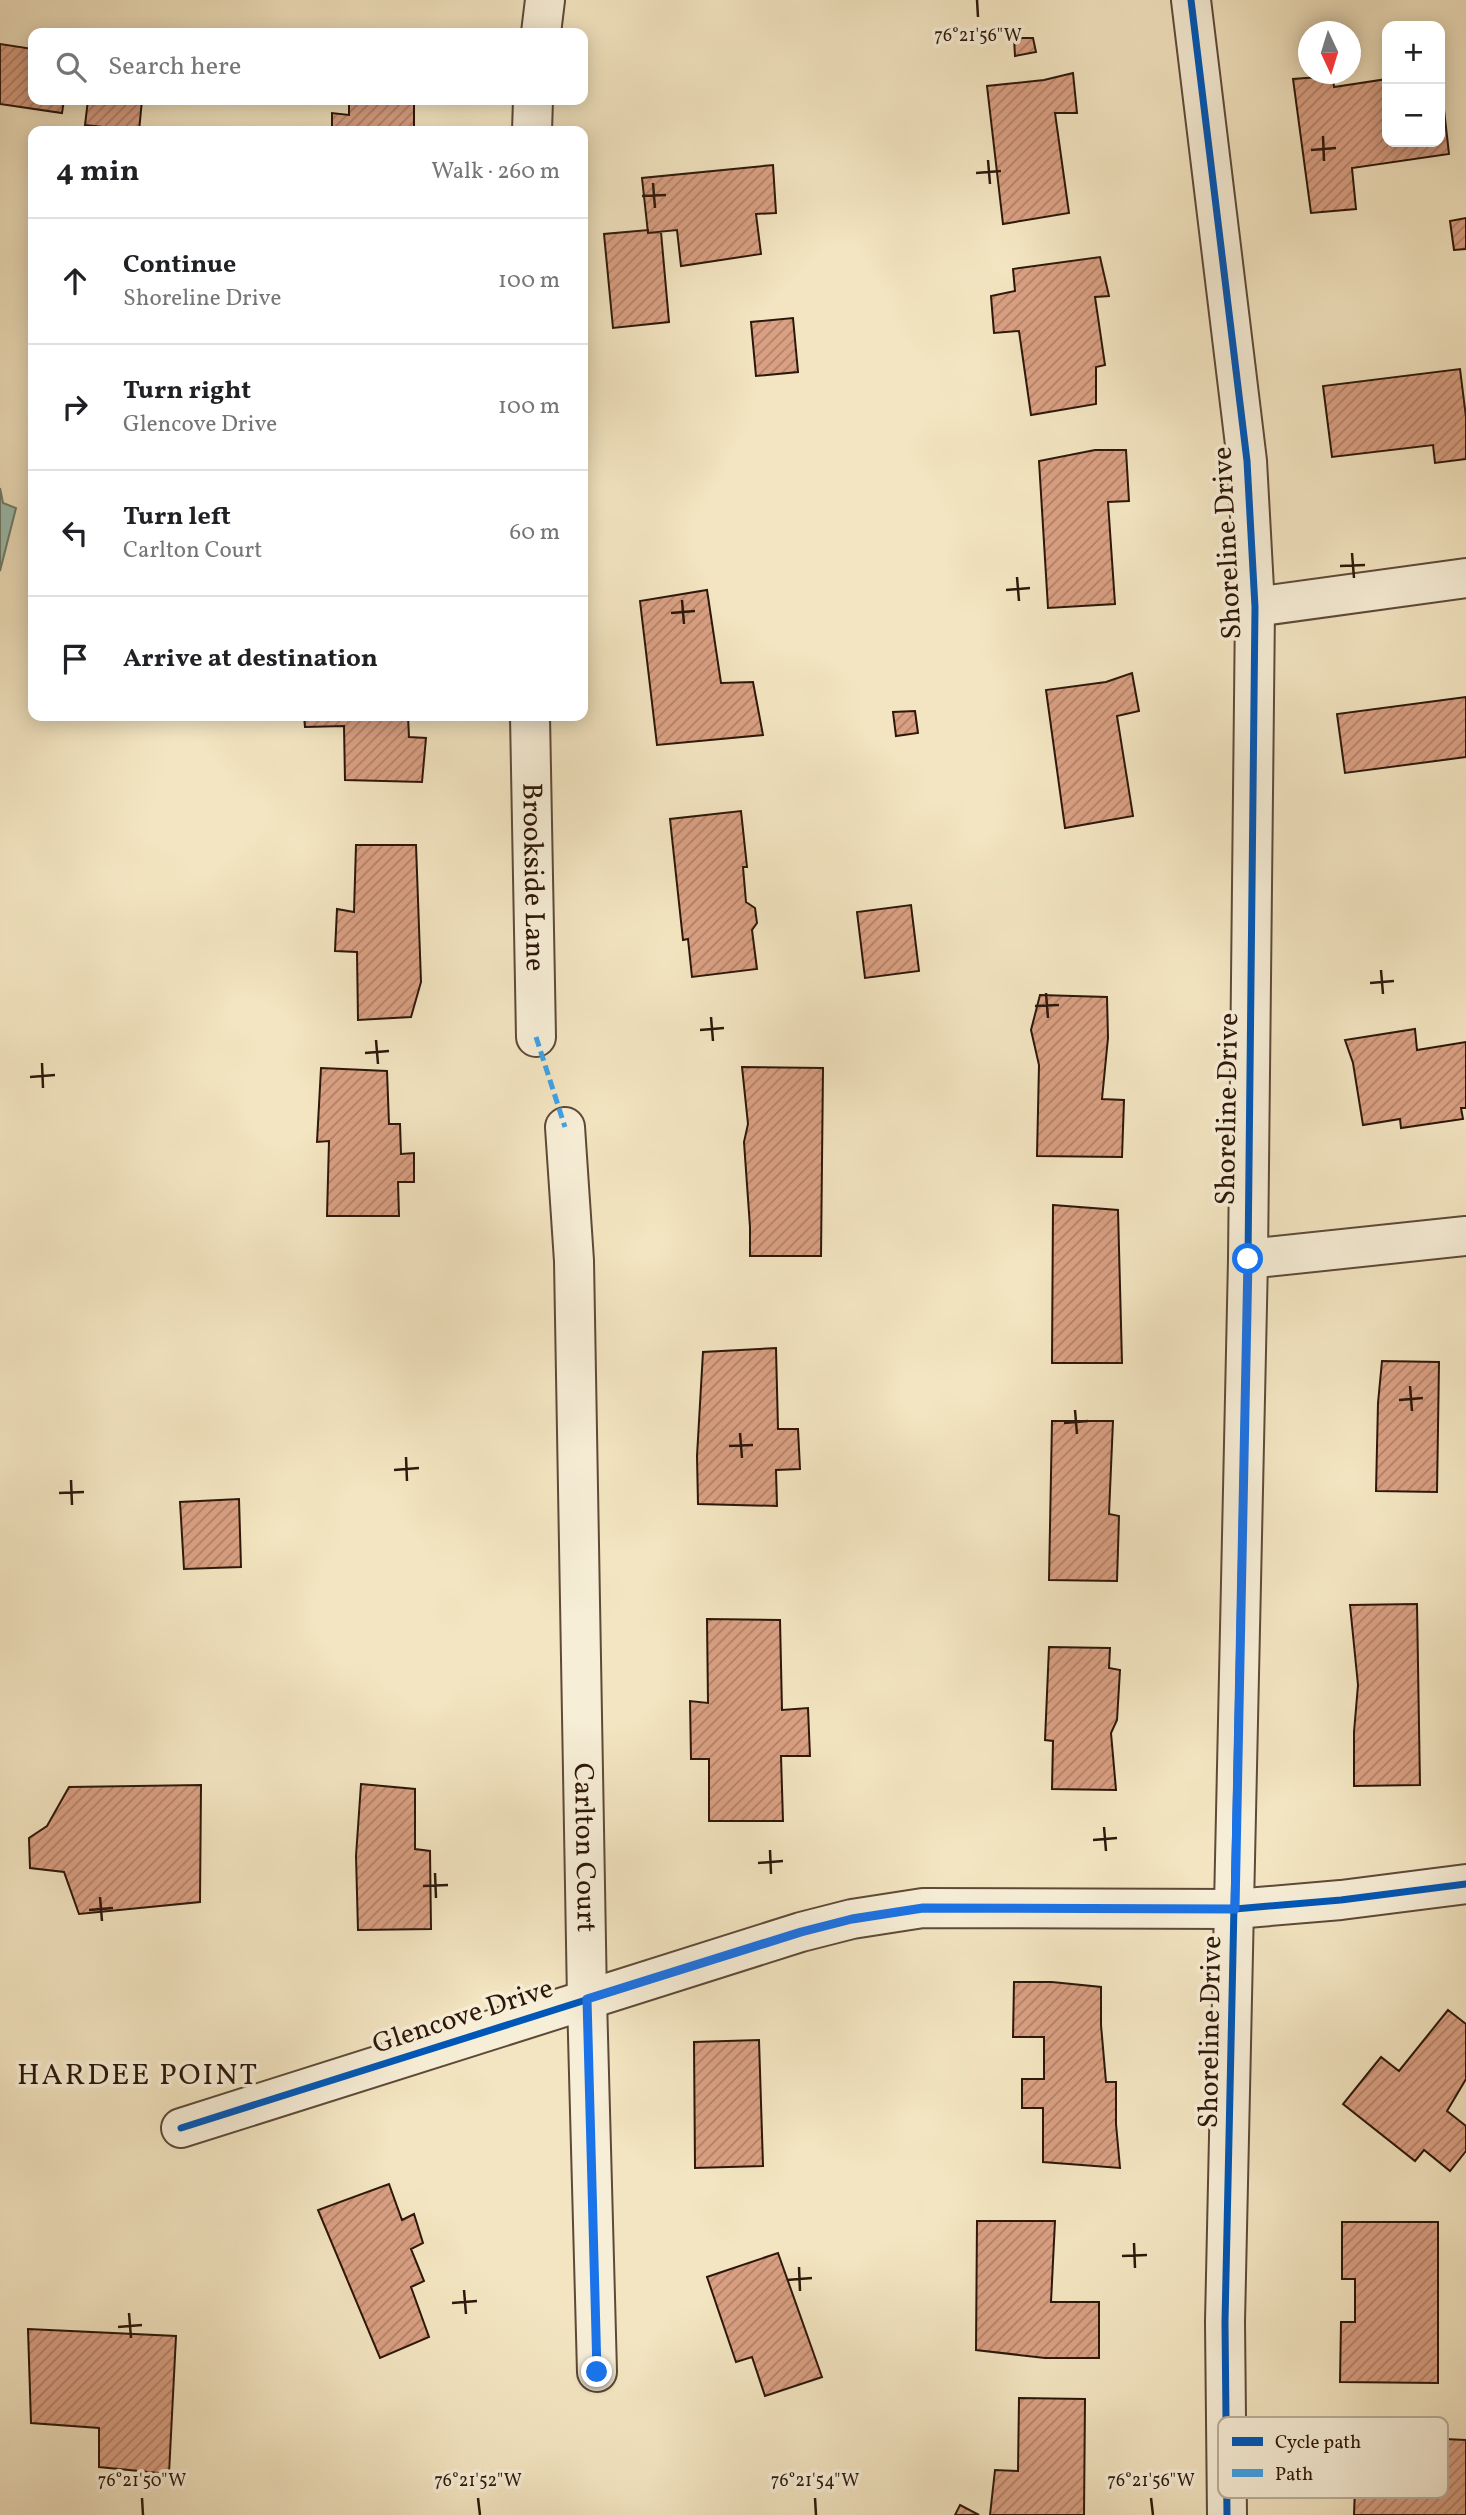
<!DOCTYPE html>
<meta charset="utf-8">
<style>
body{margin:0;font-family:Vollkorn,serif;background:#f2f2f2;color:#202124}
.controls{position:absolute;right:21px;top:21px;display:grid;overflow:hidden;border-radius:14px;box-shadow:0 4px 18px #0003}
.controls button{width:63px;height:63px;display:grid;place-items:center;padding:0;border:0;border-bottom:2px solid #e0e0e0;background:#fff;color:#202124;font:35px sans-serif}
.compass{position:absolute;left:1298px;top:21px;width:63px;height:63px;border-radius:50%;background:#fff;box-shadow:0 4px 18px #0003;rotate:176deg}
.stop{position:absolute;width:21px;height:21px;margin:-16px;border:5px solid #1a73e8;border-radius:50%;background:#fff}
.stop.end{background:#1a73e8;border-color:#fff;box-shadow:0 2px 7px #0008}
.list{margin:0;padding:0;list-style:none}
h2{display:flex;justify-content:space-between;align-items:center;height:91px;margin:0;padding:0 28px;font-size:30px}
h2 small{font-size:23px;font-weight:400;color:#757577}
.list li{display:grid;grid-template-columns:46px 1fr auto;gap:21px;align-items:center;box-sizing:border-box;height:126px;padding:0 28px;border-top:2px solid #e0e0e0}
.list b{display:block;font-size:26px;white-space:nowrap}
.list p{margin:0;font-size:23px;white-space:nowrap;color:#757577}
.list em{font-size:23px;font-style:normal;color:#757577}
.icon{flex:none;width:38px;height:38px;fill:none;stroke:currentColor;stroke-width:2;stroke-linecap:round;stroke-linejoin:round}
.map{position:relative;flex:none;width:1466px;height:2515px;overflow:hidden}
.search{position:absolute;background:#fff;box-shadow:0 4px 18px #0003;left:28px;top:28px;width:560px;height:77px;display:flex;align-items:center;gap:18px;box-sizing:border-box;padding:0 24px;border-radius:14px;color:#757577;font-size:26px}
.panel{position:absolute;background:#fff;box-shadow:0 4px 18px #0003;left:28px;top:126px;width:560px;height:595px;border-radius:14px}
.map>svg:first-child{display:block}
.water{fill:#9bbfb0;stroke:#6f7c6e;stroke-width:2}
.building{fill:url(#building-hatch);stroke:#2d170a;stroke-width:2}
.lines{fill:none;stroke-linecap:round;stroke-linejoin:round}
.minor-casing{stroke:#5e4a38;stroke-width:42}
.minor{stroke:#f7eed7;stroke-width:38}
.quiet{stroke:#3ea2e9;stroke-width:5;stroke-dasharray:10 5;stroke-linecap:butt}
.cycleway-casing{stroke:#f7eed7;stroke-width:11}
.cycleway{stroke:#0057b8;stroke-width:7}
.route{stroke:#1a73e8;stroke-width:9}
.ticks{fill:none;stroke:#2d170a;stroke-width:2.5}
.labels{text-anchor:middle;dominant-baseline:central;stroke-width:7;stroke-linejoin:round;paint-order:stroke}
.street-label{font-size:28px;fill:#2d170a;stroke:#f7eed7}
.neighbourhood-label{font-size:30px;letter-spacing:2px;fill:#2d170a;stroke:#f7eed7}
.key{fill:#f7eed7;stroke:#baae9a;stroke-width:2}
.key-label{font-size:19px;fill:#2d170a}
.ticks-label{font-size:18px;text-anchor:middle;fill:#2d170a;stroke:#f7eed7;stroke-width:7;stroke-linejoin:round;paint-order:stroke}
</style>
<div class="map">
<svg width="1466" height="2515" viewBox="0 0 1466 2515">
<defs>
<pattern id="building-hatch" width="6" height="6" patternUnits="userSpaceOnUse" patternTransform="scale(1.75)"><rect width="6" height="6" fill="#daa083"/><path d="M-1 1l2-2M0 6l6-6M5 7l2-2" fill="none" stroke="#b18169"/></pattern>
</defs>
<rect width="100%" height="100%" fill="#f3e5c1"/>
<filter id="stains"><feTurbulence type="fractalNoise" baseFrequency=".00286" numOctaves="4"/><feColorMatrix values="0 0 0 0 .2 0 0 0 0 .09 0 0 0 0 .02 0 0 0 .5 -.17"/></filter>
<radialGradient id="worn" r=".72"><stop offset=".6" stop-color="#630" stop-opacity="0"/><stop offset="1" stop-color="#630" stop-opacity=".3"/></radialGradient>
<path class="water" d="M0,488L3,503L16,508L0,571Z"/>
<path class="building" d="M1014,38H1033L1036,52L1015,56Z
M0,44L33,49V100H64L62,113L0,104Z
M1073,73L1077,113H1055L1069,213L1003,224L987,86L1044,80Z
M1333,76L1334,87L1387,79V142H1440L1441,83L1449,154L1352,168L1356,209L1311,213L1293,79Z
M88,100H142L139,131L85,125Z
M349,100H414V131H332V113L349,115Z
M773,165L776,213L756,214L761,254L681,266L677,230L648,233L642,178Z
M1466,218V249L1454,250L1450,221Z
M648,230V233L661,232L669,322L613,328L604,234Z
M1100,257L1109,296L1095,297L1105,365L1096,367V404L1031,415L1019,331L994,333L991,296L1015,291L1013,269Z
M793,318L798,372L756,376L751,322Z
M1460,369L1466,417V459L1435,463L1433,445L1332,457L1323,386Z
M1095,450H1126L1129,501L1108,502L1115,604L1048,608L1039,461Z
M707,590L721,683L753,682L763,735L657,745L640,601Z
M1132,673L1139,711L1117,716L1133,816L1065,828L1046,690L1106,682Z
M1466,697V757L1345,773L1337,714Z
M915,711L918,733L896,736L893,712Z
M304,716H408L409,737L426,738L422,782L345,780L344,726L305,727Z
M741,811L747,867H743L746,902L755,908L757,923L752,930L757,969L692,977L688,939L683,940L670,819Z
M356,845H416L421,982L411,1017L358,1020L357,952L335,951L337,909L354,912Z
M911,905L919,971L865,978L857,912Z
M1040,995L1107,997L1108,1038L1102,1099L1124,1100L1122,1157L1037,1156L1039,1065L1031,1030Z
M1415,1029L1417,1050L1466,1042V1108H1461L1463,1119L1401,1128L1400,1119L1363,1125L1353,1063L1345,1040Z
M742,1067L823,1068L821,1256H750V1227L744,1142L748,1124Z
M321,1068L387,1071L389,1124H400L401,1154L414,1153V1182H398L399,1216H327L329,1141L317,1142Z
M1053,1205L1118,1210L1122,1363H1052Z
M776,1348L778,1429H798L800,1469L776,1470L777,1506L698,1504L697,1456L703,1352Z
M1382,1361L1439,1362L1437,1492L1376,1491L1378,1403Z
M1052,1421H1113L1109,1514L1119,1516L1117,1581L1049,1580Z
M239,1499L241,1567L184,1569L180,1502Z
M1417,1604L1420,1785L1354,1786V1732L1358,1685L1350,1605Z
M707,1619L780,1620L782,1710L808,1708L810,1756H781L783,1821H709V1759H691L690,1701L708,1703Z
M1049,1647L1110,1648L1109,1668L1120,1670L1117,1720L1111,1733L1116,1790L1052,1789L1053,1741L1045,1740Z
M361,1784L415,1789V1849L430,1851L431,1929L358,1930L356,1856Z
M201,1785L200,1902L79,1914L64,1872L30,1868L29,1838L47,1826L69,1787Z
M1014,1982H1052L1101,1987V2025L1106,2082H1116V2124L1120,2168L1043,2162V2108H1022V2079H1044V2037H1013Z
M1448,2010L1466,2024V2079L1447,2111L1466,2126V2151L1450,2171L1424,2150L1415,2161L1343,2104L1381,2057L1399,2071Z
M759,2040L763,2166L695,2168L694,2042Z
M389,2184L402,2220L414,2214L423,2243L411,2249L424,2281L411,2287L429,2337L380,2358L318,2210Z
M977,2221H1055L1051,2302H1099V2358H1045L976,2350Z
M1342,2222H1438V2383L1340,2382L1341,2322H1355V2279H1342Z
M778,2253L822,2377L765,2396L752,2357L736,2362L707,2277Z
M28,2329L176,2336L169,2474L99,2467V2428L31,2423Z
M1019,2398L1085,2399L1084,2515H990L995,2470L1018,2471Z
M1357,2435L1466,2440V2515H1354Z
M960,2505L979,2515H955Z"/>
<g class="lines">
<g class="minor-casing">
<g id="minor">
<path d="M1191,0L1247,461L1255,607L1248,1259L1225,2322L1227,2515"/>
<path d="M541,33L545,0"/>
<path d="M532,131L533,100"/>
<path d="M1255,607L1466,578"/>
<path id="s1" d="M530,716L536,1037"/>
<path id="s2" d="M565,1127L574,1261L587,1999L597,2372"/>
<path d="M1248,1259L1466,1236"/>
<path d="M181,2128L801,1932L852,1919L923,1908L1235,1909L1341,1900L1466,1884"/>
</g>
</g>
<use href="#minor" class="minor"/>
<path class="quiet" d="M536,1037L565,1127"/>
<g class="cycleway-casing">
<path id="cycleway" d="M1191,0L1247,461L1255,607L1248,1259L1225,2322L1227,2515
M181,2128L801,1932L852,1919L923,1908L1235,1909L1341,1900L1466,1884"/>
</g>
<use href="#cycleway" class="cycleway"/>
</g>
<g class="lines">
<path class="route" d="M597,2372L587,1999L801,1932L852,1919L923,1908L1235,1909L1248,1259"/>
</g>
<path class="ticks" d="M977,0L978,17M1323,136L1324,161M1311,150L1336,148M988,160L990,184M976,173L1001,171M653,183L655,208M642,196L666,195M1352,553L1354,578M1340,566L1365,565M1017,577L1019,601M1006,590L1030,588M682,600L684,624M671,613L695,611M1381,970L1383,994M1370,983L1394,981M1046,993L1048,1018M1035,1006L1059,1005M711,1017L713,1041M700,1030L724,1028M376,1040L378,1064M365,1053L389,1051M42,1063L43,1088M30,1077L55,1075M1410,1386L1412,1411M1399,1400L1423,1398M1075,1410L1077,1434M1064,1423L1088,1421M740,1433L742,1458M729,1446L753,1445M406,1457L407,1481M394,1470L419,1468M71,1480L72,1505M59,1493L84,1492M1104,1827L1106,1851M1093,1840L1117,1838M770,1850L771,1874M758,1863L783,1861M435,1873L436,1898M423,1886L448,1885M100,1897L102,1921M89,1910L113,1908M1134,2243L1135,2268M1122,2256L1147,2255M799,2267L800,2291M787,2280L812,2278M464,2290L466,2314M452,2303L477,2301M129,2313L131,2338M118,2327L142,2325M142,2498L143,2515M478,2498L480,2515M815,2498L816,2515M1151,2498L1153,2515"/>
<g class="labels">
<g class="street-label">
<text transform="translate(1228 543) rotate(-93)">Shoreline Drive</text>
<text stroke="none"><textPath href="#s1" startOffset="161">Brookside Lane</textPath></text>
<text transform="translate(1228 1109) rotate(-89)">Shoreline Drive</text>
<text stroke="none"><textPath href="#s2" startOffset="721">Carlton Court</textPath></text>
<text transform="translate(463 2017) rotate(-18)">Glencove Drive</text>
<text transform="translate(1211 2032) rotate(-89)">Shoreline Drive</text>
</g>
<g class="neighbourhood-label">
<text x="138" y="2076">HARDEE POINT</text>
</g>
</g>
<rect x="1218" y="2417" width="230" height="81" rx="10" class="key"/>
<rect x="1232" y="2437" width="31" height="9" fill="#0057b8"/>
<rect x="1232" y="2469" width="31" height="8" fill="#3ea2e9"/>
<g class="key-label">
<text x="1275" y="2448">Cycle path</text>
<text x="1275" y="2480">Path</text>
</g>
<g class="ticks-label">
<text x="978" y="41">76°21'56"W</text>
<text x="142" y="2486">76°21'50"W</text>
<text x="478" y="2486">76°21'52"W</text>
<text x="815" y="2486">76°21'54"W</text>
<text x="1151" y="2486">76°21'56"W</text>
</g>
<rect width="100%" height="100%" filter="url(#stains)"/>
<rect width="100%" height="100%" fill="url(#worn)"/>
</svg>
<div class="controls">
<button>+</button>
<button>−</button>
</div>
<svg class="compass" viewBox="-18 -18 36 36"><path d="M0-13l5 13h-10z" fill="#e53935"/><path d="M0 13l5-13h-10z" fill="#757577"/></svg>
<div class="stop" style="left:1248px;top:1259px"></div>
<div class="stop end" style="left:597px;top:2372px"></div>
<div class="search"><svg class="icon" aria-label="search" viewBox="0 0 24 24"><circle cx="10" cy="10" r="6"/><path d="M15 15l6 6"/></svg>Search here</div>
<section class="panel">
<h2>4 min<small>Walk · 260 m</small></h2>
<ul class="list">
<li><svg class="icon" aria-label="ahead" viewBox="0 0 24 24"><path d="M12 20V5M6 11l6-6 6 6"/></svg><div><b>Continue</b><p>Shoreline Drive</p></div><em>100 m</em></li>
<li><svg class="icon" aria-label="right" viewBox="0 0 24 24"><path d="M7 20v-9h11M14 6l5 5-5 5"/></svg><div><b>Turn right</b><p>Glencove Drive</p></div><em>100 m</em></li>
<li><svg class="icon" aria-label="left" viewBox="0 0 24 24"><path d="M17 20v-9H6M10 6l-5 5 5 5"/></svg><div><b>Turn left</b><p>Carlton Court</p></div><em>60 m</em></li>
<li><svg class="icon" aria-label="arrive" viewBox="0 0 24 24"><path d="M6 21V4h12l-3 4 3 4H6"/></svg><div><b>Arrive at destination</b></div></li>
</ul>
</section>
</div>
